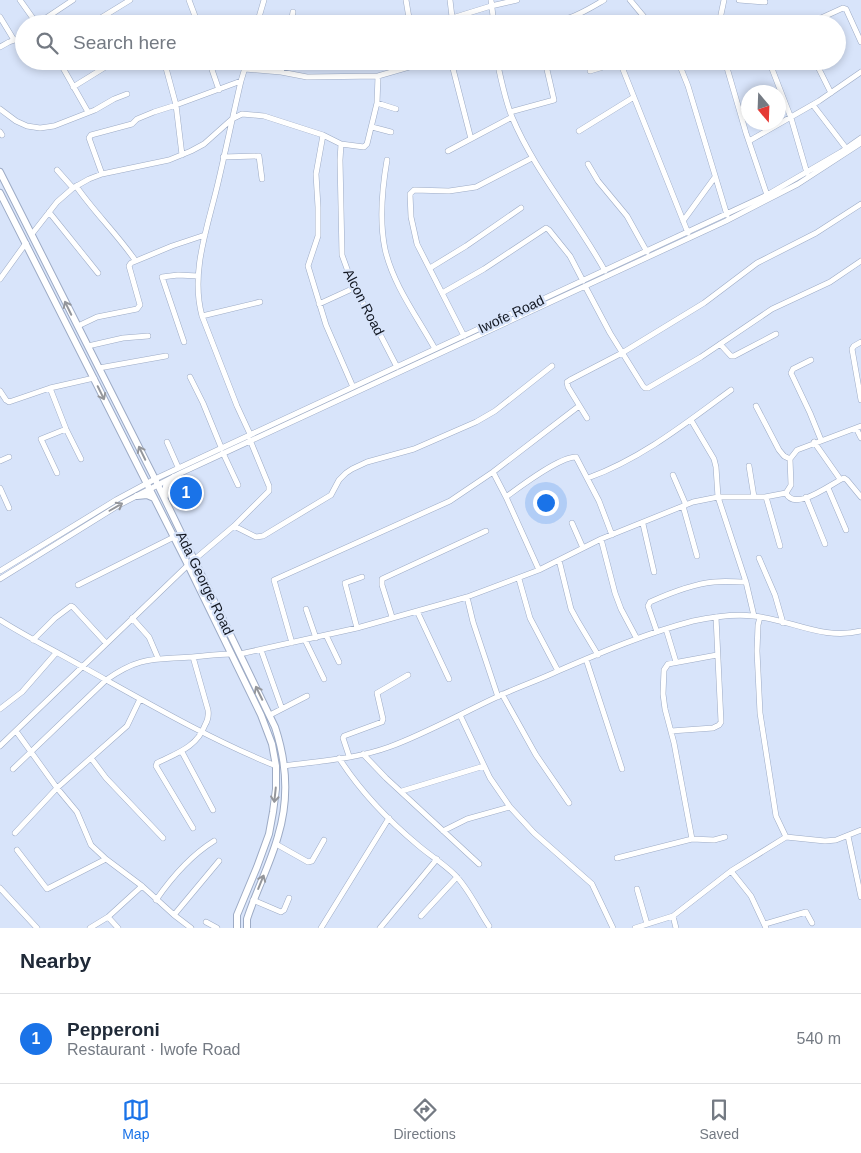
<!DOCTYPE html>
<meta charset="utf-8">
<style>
body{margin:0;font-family:Helvetica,sans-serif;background:#f6f6f7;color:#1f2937}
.compass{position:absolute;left:741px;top:85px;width:45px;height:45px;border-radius:50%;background:#fff;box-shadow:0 2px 8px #0003;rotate:161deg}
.you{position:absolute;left:545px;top:502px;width:18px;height:18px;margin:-12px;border:4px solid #fff;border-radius:50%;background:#1a73e8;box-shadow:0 0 0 8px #1a73e833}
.badge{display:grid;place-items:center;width:32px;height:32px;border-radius:50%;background:#1a73e8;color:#fff;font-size:16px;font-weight:700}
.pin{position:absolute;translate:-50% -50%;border:2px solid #fff;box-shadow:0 1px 5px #0006}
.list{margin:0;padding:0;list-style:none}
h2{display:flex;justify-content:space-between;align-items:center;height:65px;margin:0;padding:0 20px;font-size:21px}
h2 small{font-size:16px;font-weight:400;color:#747a83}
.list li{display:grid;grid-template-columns:32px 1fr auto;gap:15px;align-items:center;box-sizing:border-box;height:90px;padding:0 20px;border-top:1px solid #e0e1e3}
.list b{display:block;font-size:19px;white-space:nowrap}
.list p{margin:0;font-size:16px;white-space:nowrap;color:#747a83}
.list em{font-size:16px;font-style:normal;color:#747a83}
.icon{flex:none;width:28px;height:28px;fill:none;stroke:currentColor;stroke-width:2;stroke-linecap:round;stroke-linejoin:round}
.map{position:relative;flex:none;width:861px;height:928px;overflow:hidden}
.search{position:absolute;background:#fff;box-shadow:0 2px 8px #0003;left:15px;right:15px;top:15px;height:55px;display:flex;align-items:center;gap:12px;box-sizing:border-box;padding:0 18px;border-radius:28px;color:#747a83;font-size:19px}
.sheet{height:155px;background:#fff}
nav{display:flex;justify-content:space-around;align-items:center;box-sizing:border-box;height:70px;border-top:1px solid #e0e1e3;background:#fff;font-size:14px;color:#747a83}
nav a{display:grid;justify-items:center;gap:2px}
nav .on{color:#1a73e8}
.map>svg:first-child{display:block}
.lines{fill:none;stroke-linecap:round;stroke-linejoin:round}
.minor-casing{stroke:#9dabc5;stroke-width:6}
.major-casing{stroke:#9dabc5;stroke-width:8}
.minor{stroke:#fff;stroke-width:5}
.major{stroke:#fff;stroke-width:6}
.oneway{stroke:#94969b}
.labels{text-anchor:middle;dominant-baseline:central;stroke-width:4.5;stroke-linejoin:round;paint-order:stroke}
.street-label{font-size:14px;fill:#111620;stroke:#d8e4fa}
</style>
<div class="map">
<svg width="861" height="928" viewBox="0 0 861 928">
<rect width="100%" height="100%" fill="#d8e4fa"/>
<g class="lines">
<g class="minor-casing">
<path id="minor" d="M20,0L37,24L73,0
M189,0L198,24
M406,0L410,24
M450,0L452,17
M491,0L494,24
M630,0L650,24
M739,0L765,2
M0,17L14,40
M91,24L130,0
M176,24L182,21
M257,24L264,0
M291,24L293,12
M433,24L491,6L517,0
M537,24V20C545,16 556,21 565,19C578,16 592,7 604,0
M719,24L724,0
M808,24L843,8L846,9L861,42
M0,47L9,42L24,37
M59,61L88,112
M209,61L219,90
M247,61L241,81C233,115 226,149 218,183C208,226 190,272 202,316L237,406L250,434
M451,61L471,139
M497,61C501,79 505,100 512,117C535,172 576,218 605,271
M678,61L688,86L727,215
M725,61L746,133L767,195
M769,61L791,118L807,173
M815,61L831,93
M681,65L691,61
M166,68L176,105L182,155
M245,69L281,72L307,77L378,76L430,61
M590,71L620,62L688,233
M281,72L284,61
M73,87L115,61
M377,103L396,109
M813,105L846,148
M0,109L16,121L27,126L40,128L54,126L95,110L114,99L127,94
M510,112L554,100L545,61
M372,127L391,132
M579,131L634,97
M0,132L2,135
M323,135L316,174L318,207V236L308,266L326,325L353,387
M749,141L819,101L861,72
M341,144L340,160L342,255L354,288L369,313L397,367
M448,151L512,117
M223,157L259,156L262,179
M387,160C382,189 379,220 385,249C393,285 418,318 435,349
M588,164L598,181L627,216L647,252
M57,170L73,188
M102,174L89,138L91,135L132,124L137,119L154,112L176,105L241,81
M76,186C94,212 117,234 135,260
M49,212L98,273
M683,221L715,177
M32,234L57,202L73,188L89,179L102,174L169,160L191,151L204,144L232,119L242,114L264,116L323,135L341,144L364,147L367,144L377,103L378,76
M430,268L466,246L521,208
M0,279L26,243
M585,286L610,333L643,386L645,388H648L701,357L772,309L830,282L861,261
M442,293L484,269L546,228L549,230L570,256L583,281
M319,304L354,288
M202,316L260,302
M78,326L97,317L137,309L140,305L129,266L131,263L172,246L205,235
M464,336L417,244L411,217L410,194L414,190L449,191L476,187L532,158
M184,342L162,277L178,275L198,276
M861,342L854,346L852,349L861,400
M720,344L731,356H734L776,334
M88,346L123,338L148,336
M811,360L793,369L791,373L810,413L821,440
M99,368L166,356
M190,377L203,403L221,447
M50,388L66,429L81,459
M0,391L6,400L9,402L50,388L94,378
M756,406L779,450L784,456L790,459
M587,418L568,387L567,382L570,380L622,353L704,303L757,263L816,233L861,204
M691,420L714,459L716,467L718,497L746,582L754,616
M856,428L861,438
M167,442L178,467
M814,442L840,479
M223,453L238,485
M0,461L9,457
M749,466L754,497
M493,472L506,497L539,570
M57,473L41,439L66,429
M673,475L686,505
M588,478C641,459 686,423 731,390
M0,488L9,508
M828,488L846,530
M786,493C795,513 833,482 844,478L847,480L861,497
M506,497C521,486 559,457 576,457L599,501L612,535
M766,497L780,546
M806,497L825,544
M683,506L697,556
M572,523L583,548
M643,524L654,572
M234,526L256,537L263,536L331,495L339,480L346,473L352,469L367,462L414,449L476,422L495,411L552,366
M601,539L615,593L621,609L637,639
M759,558L775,595L783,623
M195,559L234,526L269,491V486L250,440
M559,560L571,609L577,620L598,655
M0,571L116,500L155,479L767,195L841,152L861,138
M0,579L119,505L181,473L726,221L798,184L861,143
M519,579L530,618L558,671
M78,585L174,537
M467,597L473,622L498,697
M306,609L316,638
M417,611L449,679
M392,617L382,585V579L486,531
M760,617L758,625L757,651L760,713L776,816L786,837
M132,618L149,637L158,658
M0,620C27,637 55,651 83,667C146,702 209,739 276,766
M357,628L345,583L362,577
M666,629L676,662
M657,632L648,606L650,602C670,593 692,584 714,582C725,581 735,582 746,582
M326,635L339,662
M33,640L55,618L71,606L73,607L106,643
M305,640L324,679
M292,643L274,580L450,501L493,472L579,406
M261,650L282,709
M240,654L357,628L467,597L539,570L601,539L693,502L718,497H765L786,493L791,485L790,459L797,450L861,426
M586,659L622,769
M502,694L536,755L569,803
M0,709L22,692L56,653
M270,715L307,696
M460,715L490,778L510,807L534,833L592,884L613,928
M16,731L57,788L77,812L91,845L106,859L142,886L174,915L191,928
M671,731L713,728L719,725L721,722L716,617
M0,746L188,565
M182,752L213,810
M363,754L386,778L479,864
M349,756L343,738L344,736L382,722L383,719L377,693L408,675
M91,758L106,778L163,838
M339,758C360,791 389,821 419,846C431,856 444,864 455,875C469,889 478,910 489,926
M284,766C319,761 356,759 389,747C427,733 462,713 499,696C518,687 539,680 558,671C602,652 647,633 693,621C712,617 734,614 753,616C790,619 823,641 861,631
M13,769L106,680C140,656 153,660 192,657C205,656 218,654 231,654
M402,791L484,766
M193,828L156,766L157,763C177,753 197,747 205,725C208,720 209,716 208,710L193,657
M443,831L467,819L510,807
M15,833L57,788L127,726L140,699
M848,836L861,897
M692,839L674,743L665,709L663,694L664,670L668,664L717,655
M276,844L308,862L312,861L324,840
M17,850L47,889L106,859
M617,858L692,839L714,840L725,837
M731,871L751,896L766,928
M0,888L37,928
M637,889L647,924
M156,900C172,877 190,856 214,841
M253,900L281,912L284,910L289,898
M174,915L219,861
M421,916L457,877
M673,916L676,928
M108,917L118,928
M206,922L217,928
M765,924L806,912L812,923
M90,928L108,917L142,886
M321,928L389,818
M380,928L437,859
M635,928L673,916L731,871L786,837L825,841L836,840L861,830"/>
</g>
<g class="major-casing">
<path id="major" d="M0,172L155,479L275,727C287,763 289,800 278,836C270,865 256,891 247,919V928
M0,193L188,565L261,715L272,744L276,766V789L273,812L269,834L257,867L237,915V928
M137,496L147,495L154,498
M165,496L166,486L174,477"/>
</g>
<use href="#minor" class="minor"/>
<use href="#major" class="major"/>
</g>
<defs><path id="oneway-shaft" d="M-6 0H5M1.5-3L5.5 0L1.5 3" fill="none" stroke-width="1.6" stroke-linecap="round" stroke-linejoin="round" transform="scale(1.25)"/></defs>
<g class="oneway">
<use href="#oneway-shaft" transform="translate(68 308) rotate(-116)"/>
<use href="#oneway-shaft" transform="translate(101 393) rotate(64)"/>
<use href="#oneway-shaft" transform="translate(142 453) rotate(-116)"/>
<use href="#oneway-shaft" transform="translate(116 507) rotate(-30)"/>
<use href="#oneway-shaft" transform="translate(259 693) rotate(-116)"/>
<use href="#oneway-shaft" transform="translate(275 795) rotate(96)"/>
<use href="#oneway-shaft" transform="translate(261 882) rotate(-68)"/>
</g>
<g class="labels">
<g class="street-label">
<text transform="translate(364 302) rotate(63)">Alcon Road</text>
<text transform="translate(511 314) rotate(-25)">Iwofe Road</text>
<text transform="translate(205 583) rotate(64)">Ada George Road</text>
</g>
</g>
</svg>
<svg class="compass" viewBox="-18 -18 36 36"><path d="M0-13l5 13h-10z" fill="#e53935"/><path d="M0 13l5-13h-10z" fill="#747a83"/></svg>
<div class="you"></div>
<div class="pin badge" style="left:186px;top:493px">1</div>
<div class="search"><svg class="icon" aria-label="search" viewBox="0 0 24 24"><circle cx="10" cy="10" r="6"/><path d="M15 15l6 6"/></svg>Search here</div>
</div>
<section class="sheet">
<h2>Nearby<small></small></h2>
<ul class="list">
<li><span class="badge">1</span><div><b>Pepperoni</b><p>Restaurant · Iwofe Road</p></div><em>540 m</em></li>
</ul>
</section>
<nav>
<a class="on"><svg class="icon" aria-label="map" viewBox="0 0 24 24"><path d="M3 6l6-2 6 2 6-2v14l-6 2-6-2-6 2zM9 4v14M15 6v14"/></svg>Map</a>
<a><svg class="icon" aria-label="directions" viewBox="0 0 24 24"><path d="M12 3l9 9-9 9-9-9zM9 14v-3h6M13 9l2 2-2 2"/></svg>Directions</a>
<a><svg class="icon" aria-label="saved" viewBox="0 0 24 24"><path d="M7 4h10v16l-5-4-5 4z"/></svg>Saved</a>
</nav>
